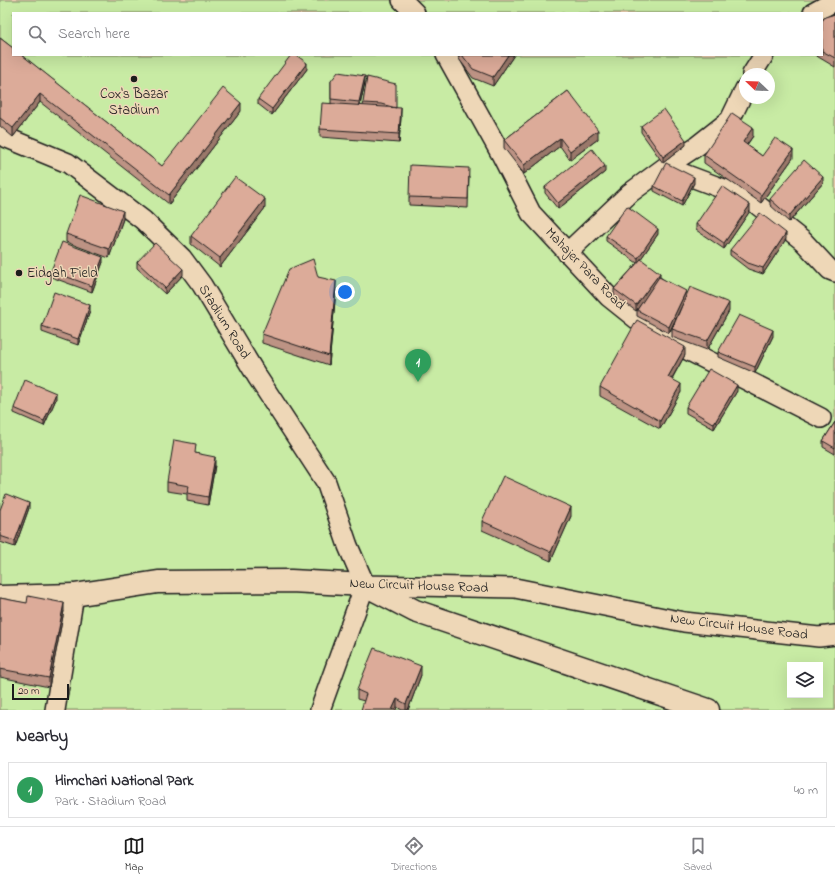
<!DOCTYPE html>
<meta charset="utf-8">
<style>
body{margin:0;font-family:"Indie Flower",sans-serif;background:#f2f2f3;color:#2b2b33}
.controls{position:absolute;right:12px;bottom:12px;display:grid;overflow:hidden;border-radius:0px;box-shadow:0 4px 16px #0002}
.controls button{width:36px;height:36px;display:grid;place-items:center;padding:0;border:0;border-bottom:1px solid #e1e1e2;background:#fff;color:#2b2b33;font:20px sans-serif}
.compass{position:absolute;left:739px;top:68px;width:36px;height:36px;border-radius:50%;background:#fff;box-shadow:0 4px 16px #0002;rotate:293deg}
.scale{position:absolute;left:12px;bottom:10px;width:57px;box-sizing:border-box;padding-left:4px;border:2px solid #1c1c1c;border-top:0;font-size:11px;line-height:14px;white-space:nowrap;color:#1c1c1c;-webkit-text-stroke:3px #eed7b7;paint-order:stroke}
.you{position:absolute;left:345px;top:292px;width:14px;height:14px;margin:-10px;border:3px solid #fff;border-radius:50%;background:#1a73e8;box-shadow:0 0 0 6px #1a73e833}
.badge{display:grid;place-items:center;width:26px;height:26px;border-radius:50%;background:#1c1c1c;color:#fff;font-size:13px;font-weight:700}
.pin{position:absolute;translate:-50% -33px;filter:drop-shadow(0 1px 2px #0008)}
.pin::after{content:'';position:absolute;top:21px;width:14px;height:12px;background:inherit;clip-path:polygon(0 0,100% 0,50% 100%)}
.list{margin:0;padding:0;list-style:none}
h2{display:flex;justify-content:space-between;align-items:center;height:52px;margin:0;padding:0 16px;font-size:17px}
h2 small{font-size:13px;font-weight:400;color:#7c7c81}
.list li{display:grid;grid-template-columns:26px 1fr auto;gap:12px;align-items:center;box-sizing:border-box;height:56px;margin:0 8px 8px;padding:0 8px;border:1px solid #e1e1e2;border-radius:0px}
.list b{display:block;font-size:15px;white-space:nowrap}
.list p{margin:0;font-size:13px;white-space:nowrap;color:#7c7c81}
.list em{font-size:13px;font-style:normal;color:#7c7c81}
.icon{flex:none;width:22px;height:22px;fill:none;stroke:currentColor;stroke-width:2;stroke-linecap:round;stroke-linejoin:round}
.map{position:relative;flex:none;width:835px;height:710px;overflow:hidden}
.search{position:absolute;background:#fff;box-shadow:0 4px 16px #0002;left:12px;right:12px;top:12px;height:44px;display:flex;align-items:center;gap:10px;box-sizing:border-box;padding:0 14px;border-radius:0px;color:#7c7c81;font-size:15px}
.sheet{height:116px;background:#fff}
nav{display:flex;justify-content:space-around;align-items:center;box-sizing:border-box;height:56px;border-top:1px solid #e1e1e2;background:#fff;font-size:11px;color:#7c7c81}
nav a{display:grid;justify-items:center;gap:2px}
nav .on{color:#1c1c1c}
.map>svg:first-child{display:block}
.green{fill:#c8eba4;stroke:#728460;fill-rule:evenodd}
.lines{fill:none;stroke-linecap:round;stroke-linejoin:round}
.minor-casing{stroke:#1c1c1c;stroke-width:22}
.tertiary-casing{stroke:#1c1c1c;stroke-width:25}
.minor{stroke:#eed7b7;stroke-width:19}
.tertiary{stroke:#eed7b7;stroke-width:22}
.wall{fill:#bd9384;stroke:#1c1c1c}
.shaded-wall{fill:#9a786b;stroke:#1c1c1c}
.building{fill:#dcab99;stroke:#1c1c1c}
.poi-dot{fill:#1c1c1c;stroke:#eed7b7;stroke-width:1.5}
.labels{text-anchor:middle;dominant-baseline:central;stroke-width:3;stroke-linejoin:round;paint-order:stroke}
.poi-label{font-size:14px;fill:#1c1c1c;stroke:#eed7b7}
.street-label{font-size:14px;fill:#1c1c1c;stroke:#eed7b7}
</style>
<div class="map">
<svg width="835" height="710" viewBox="0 0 835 710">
<rect width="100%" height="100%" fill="#f0d0b3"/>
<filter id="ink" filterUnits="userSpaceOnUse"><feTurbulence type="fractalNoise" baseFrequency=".025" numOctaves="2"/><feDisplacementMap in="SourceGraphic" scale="8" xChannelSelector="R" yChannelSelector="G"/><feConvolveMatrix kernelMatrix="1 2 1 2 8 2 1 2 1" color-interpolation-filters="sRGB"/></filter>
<g filter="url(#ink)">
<path class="green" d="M0,0H835V710H0ZM13,13H822V55H13ZM745,74H769V98H745ZM790,665H820V695H790Z"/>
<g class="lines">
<g class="minor-casing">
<path id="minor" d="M402,0L415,13
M813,13L835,1
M446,55L502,156L531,213L609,297L654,333L821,418
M752,74L764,55
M0,135L68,163L143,220L182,258L202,285L258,378L326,482L348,546L365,585
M670,167L676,171L750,199L803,241L830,270L835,272
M567,253L630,193L668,165L697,146L730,120L745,89
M365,585L515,588L684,622L819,637L835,635
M55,710L74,595
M320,710L365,585"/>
</g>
<g class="tertiary-casing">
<path id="tertiary" d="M0,597L74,595L158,582L291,581L365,585L415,611L708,710"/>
</g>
<use href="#minor" class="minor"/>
<use href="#tertiary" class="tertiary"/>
</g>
<path class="wall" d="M835,14V67L815,55H822V21Z
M0,38L162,166L241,111L169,204L40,102L13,137L0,126Z
M459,55H514L493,86L473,78L459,59Z
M307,69L272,115L258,104V99Z
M367,77L396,108L401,117L399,143L320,137V129L331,104V81L365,82L360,106H363Z
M568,91L598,139L570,160L560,146L524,174L504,148V140Z
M641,126L686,145L663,163L641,132Z
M753,136L747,145L762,156L793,158L761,203L704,163V155Z
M605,172L558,209L545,193V187Z
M469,176L468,208L409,205V197Z
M694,183L682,206L654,191V186Z
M823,183L789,222L770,205V199Z
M265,208L220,267L191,244V236Z
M750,211L724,249L696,230V224Z
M123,219L109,258L66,242V234Z
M658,234L640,260L660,277L686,295L729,311L707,350L672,337V329L678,313L669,333L637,316V310L643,301L636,311L614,295V289L637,263L606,241V236Z
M786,239L763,274L748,269L730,255V250Z
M103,262L92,292L51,277V271Z
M137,262L183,275L165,294L137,268Z
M318,277L336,290L329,365L262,343V334Z
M90,311L78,345L42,332V326Z
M773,336L755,373L718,357V352Z
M685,355L672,379L681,392L660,429L600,396V387Z
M737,391L714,429L686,413V407Z
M56,399L44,426L14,413V408Z
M835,422V454L823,447V441Z
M196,453L215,465L208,505L187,501V494L167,491V482Z
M29,508L15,547L0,542V510Z
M571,516L551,561L482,530V521Z
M0,598L64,611L49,687L0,677Z
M421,675L408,710H402L397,707L364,701L357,699V690Z"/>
<path class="shaded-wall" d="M508,55H514L493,86V77Z
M307,63V69L272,115V109Z
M365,76V82L359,108V102Z
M40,94V102L13,137V128Z
M241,103V111L169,204V195Z
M401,108V117L399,143V134Z
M753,127V136L743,150V142Z
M598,130V139L570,160V151Z
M560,138V146L524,174V165Z
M686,140V145L663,163V157Z
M793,150V158L761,203V195Z
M605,166V172L558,209V203Z
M694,177V183L682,206V201Z
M823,177V183L789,222V216Z
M265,199V208L220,267V258Z
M750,205V211L724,249V243Z
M123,211V219L109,258V249Z
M658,229V234L638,263V258Z
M786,233V239L763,274V268Z
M103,257V262L92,292V286Z
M183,269V275L165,294V288Z
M660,273V279L636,311V305Z
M336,281V290L329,365V356Z
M686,291V297L669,333V327Z
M729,303V311L707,350V341Z
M90,305V311L78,345V339Z
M773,330V336L755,373V367Z
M685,347V355L668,385V377Z
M681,384V392L660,429V421Z
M737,385V391L714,429V424Z
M56,393V399L44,426V421Z
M215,457V465L208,505V497Z
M29,503V508L15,547V541Z
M571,507V516L551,561V552Z
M64,603V611L49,687V678Z
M421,666V675L408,710H406V704Z
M397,699V707L396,710H392Z"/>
<path class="building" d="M835,14V58L822,51V21L825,17Z
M0,38L13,48V55H22L162,166L223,88L241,103L169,195L40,94L13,128L0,118Z
M291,55H296L307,63L272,109L258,99Z
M462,55H508L493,77L473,69Z
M338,72L365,76L359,102L331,99V81Z
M367,77L396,84V108L381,104L363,103Z
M568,91L598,130L570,151L560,138L524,165L504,140Z
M322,103L401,108L399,134L320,129Z
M664,109L686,140L663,157L641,126Z
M732,113L753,127L743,142L762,156L775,138L793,150L761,195L704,155Z
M592,149L605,166L558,203L545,187Z
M804,160L823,177L789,216L770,199Z
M666,163L694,177L682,201L654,186Z
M410,165L469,168L468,199L409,197Z
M235,177L265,199L220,258L191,236Z
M722,186L750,205L724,243L696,224Z
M80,195L123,211L109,249L66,234Z
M627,206L658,229L638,258L606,236Z
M760,213L786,233L763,268L748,263L730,250Z
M62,242L103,257L92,286L51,271Z
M155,243L183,269L165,288L137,262Z
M313,259L318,277L336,281L329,356L262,334L289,269Z
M641,259L660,273L636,305L614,289Z
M659,277L686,291L669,327L637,310Z
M690,287L729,303L707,341L672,329Z
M54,292L90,305L78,339L42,326Z
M739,315L773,330L755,367L718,352Z
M637,320L685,347L668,377L681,384L660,421L600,387Z
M709,369L737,385L714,424L686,407Z
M25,380L56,393L44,421L14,408Z
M835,422V448L823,441Z
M174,440L196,444L195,453L215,457L208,497L187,493L189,486L167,482Z
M503,476L571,507L551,552L482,521Z
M6,494L29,503L15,541L0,536V510Z
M28,596L64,603L49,678L0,669V598L27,603Z
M374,648L421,666L406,704L397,699L392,710H361L366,694L357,690Z"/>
</g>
<g class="poi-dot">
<circle cx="134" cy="79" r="4"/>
<circle cx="19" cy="273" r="4"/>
</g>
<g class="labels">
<g class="poi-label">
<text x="134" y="94">Cox's Bazar<tspan x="134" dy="16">Stadium</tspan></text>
<text x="27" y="273" text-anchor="start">Eidgah Field</text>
</g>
<g class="street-label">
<text transform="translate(585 269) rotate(46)">Mahajer Para Road</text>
<text transform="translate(224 322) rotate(58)">Stadium Road</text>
<text transform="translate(419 586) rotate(2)">New Circuit House Road</text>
<text transform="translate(739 627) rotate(7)">New Circuit House Road</text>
</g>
</g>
</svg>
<div class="controls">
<button><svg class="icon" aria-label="layers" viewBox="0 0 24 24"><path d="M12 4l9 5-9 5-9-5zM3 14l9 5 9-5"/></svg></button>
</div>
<svg class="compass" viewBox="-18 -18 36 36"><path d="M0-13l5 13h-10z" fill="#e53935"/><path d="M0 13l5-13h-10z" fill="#7c7c81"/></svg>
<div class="scale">20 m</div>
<div class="you"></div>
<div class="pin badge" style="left:418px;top:382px;background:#2e9e5b">1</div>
<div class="search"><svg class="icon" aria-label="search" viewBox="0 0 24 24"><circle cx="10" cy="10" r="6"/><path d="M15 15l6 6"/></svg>Search here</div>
</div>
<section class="sheet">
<h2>Nearby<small></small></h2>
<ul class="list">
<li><span class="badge" style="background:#2e9e5b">1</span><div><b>Himchari National Park</b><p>Park · Stadium Road</p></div><em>40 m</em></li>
</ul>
</section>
<nav>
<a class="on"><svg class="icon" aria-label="map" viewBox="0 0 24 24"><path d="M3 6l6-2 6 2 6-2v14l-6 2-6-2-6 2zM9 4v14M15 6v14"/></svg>Map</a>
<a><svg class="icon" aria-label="directions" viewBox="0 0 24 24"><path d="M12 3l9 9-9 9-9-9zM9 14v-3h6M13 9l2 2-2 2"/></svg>Directions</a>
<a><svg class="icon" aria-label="saved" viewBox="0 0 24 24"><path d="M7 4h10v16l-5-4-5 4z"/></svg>Saved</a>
</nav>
